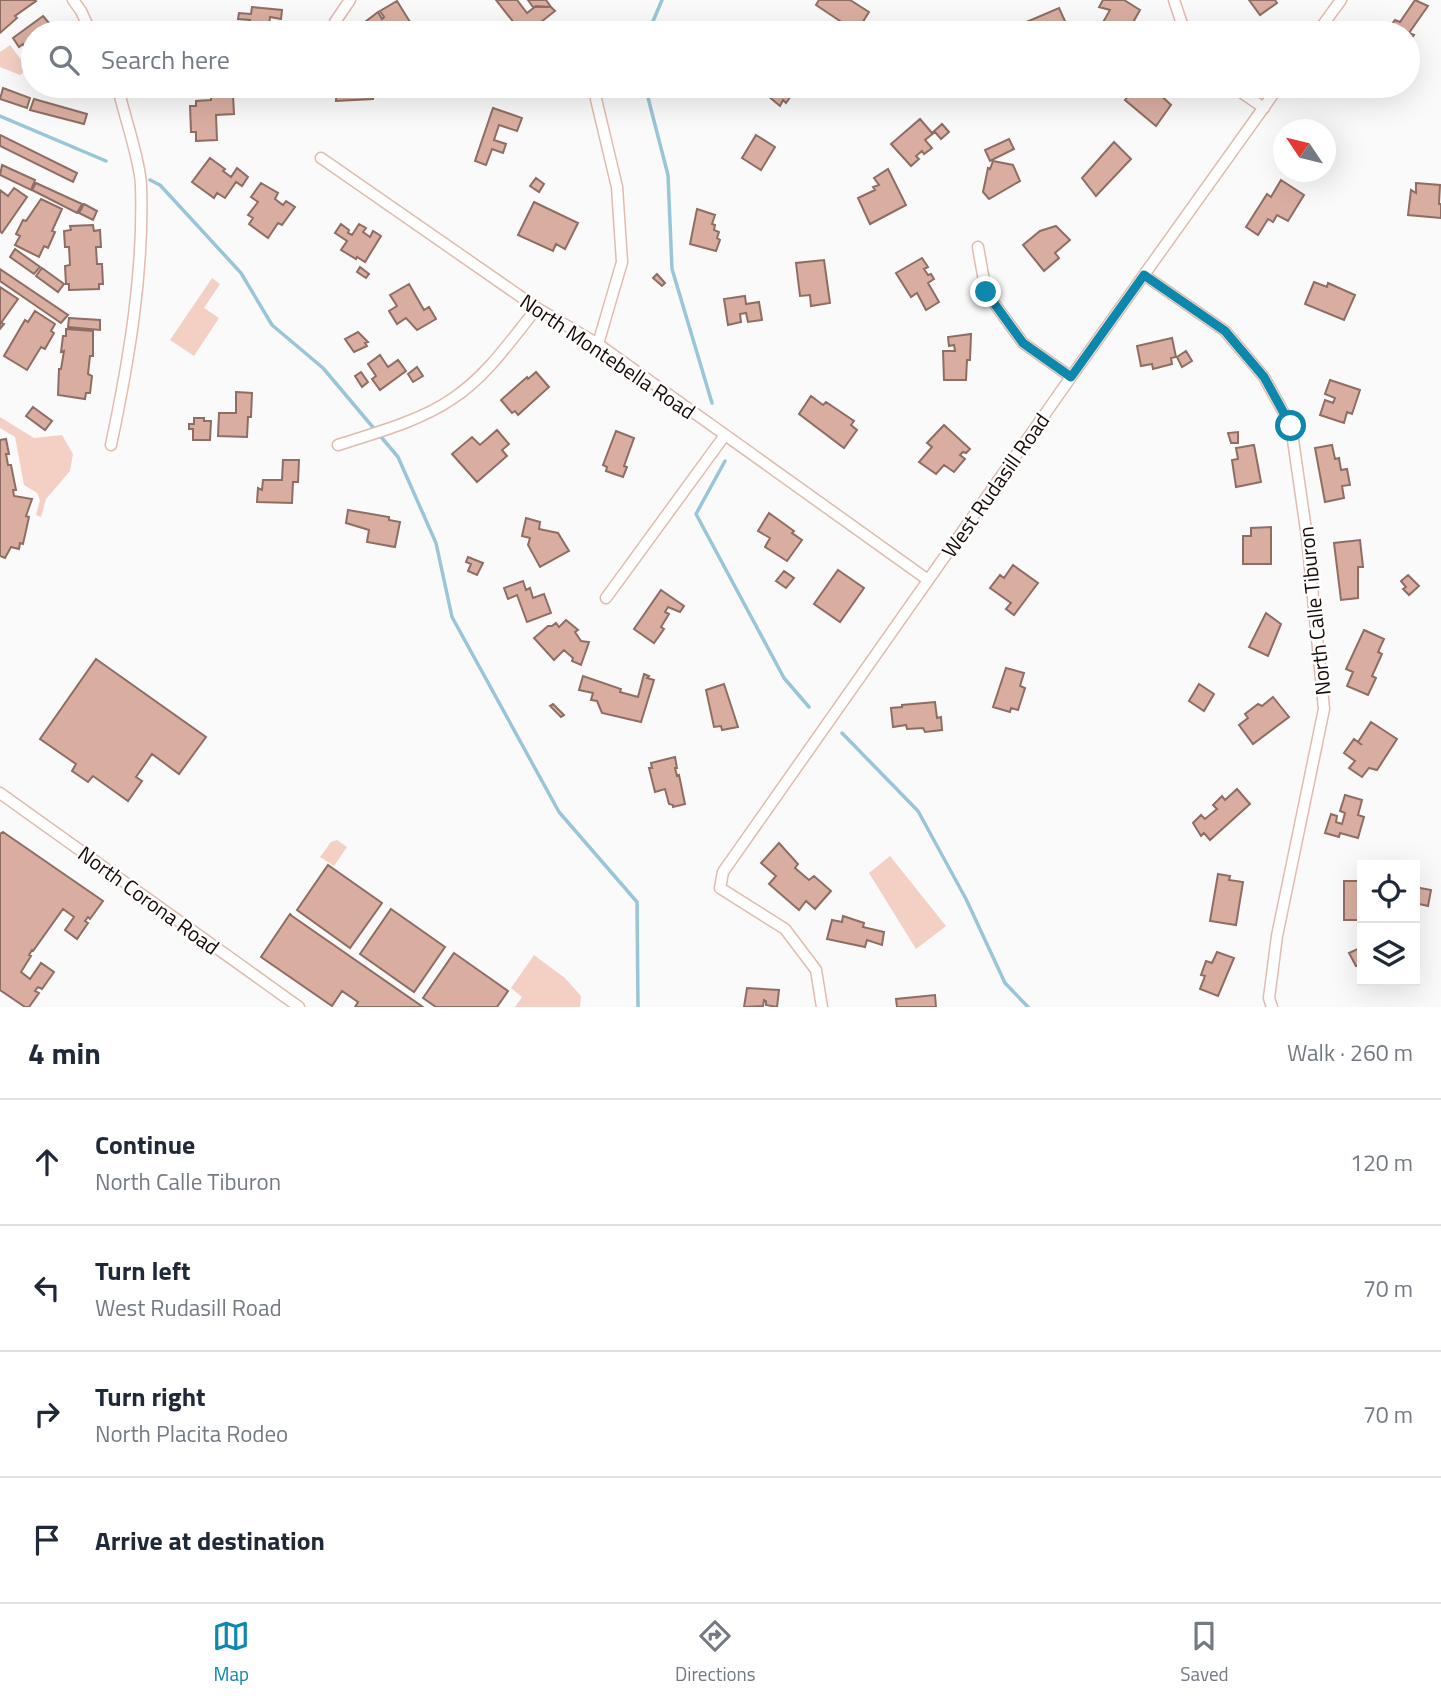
<!DOCTYPE html>
<meta charset="utf-8">
<style>
body{margin:0;font-family:"Titillium Web",sans-serif;background:#f6f6f7;color:#1f2937}
.controls{position:absolute;right:21px;bottom:21px;display:grid;overflow:hidden;border-radius:0px;box-shadow:0 7px 28px #0002}
.controls button{width:63px;height:63px;display:grid;place-items:center;padding:0;border:0;border-bottom:2px solid #e0e1e3;background:#fff;color:#1f2937;font:35px sans-serif}
.compass{position:absolute;left:1273px;top:119px;width:63px;height:63px;border-radius:50%;background:#fff;box-shadow:0 7px 28px #0002;rotate:305deg}
.stop{position:absolute;width:21px;height:21px;margin:-16px;border:5px solid #0d87ab;border-radius:50%;background:#fff}
.stop.end{background:#0d87ab;border-color:#fff;box-shadow:0 2px 7px #0008}
.list{margin:0;padding:0;list-style:none}
h2{display:flex;justify-content:space-between;align-items:center;height:91px;margin:0;padding:0 28px;font-size:30px}
h2 small{font-size:23px;font-weight:400;color:#747a83}
.list li{display:grid;grid-template-columns:46px 1fr auto;gap:21px;align-items:center;box-sizing:border-box;height:126px;padding:0 28px;border-top:2px solid #e0e1e3}
.list b{display:block;font-size:26px;white-space:nowrap}
.list p{margin:0;font-size:23px;white-space:nowrap;color:#747a83}
.list em{font-size:23px;font-style:normal;color:#747a83}
.icon{flex:none;width:38px;height:38px;fill:none;stroke:currentColor;stroke-width:2;stroke-linecap:round;stroke-linejoin:round}
.map{position:relative;flex:none;width:1441px;height:1007px;overflow:hidden}
.search{position:absolute;background:#fff;box-shadow:0 7px 28px #0002;left:21px;right:21px;top:21px;height:77px;display:flex;align-items:center;gap:18px;box-sizing:border-box;padding:0 24px;border-radius:38px;color:#747a83;font-size:26px}
.sheet{height:595px;background:#fff}
nav{display:flex;justify-content:space-around;align-items:center;box-sizing:border-box;height:98px;border-top:2px solid #e0e1e3;background:#fff;font-size:19px;color:#747a83}
nav a{display:grid;justify-items:center;gap:4px}
nav .on{color:#0d87ab}
.map>svg:first-child{display:block}
.green{fill:#f3d0c3}
.lines{fill:none;stroke-linecap:round;stroke-linejoin:round}
.stream{stroke:#98c6d8;stroke-width:3.5}
.building{fill:#d9aea0;stroke:#8f6d62;stroke-width:2}
.street-casing{stroke:#e0bbae;stroke-width:13}
.street{stroke:#fff;stroke-width:10}
.route{stroke:#0d87ab;stroke-width:9}
.labels{text-anchor:middle;dominant-baseline:central;stroke-width:5;stroke-linejoin:round;paint-order:stroke}
.street-label{font-size:21px;fill:#170a07;stroke:#fff}
</style>
<div class="map">
<svg width="1441" height="1007" viewBox="0 0 1441 1007">
<rect width="100%" height="100%" fill="#fafafa"/>
<path class="green" d="M10,45L28,69L20,75L0,67V52Z
M212,278L220,284L204,308L219,318L194,356L170,340Z
M0,417L34,438L62,435L73,454L70,471L46,499L41,517L36,515L40,500L37,493L24,485L15,437L0,428Z
M337,840L347,847L334,866L320,857L331,842Z
M890,856L946,926L916,949L869,873Z
M534,955L565,978L581,996L580,1007H515L522,997L511,988Z"/>
<g class="lines">
<path class="stream" d="M648,33L662,0
M645,86L668,175L672,269L712,403
M0,116L106,161
M150,180L160,185L241,273L272,325L323,368L398,457L436,543L452,617L559,812L637,902L638,1007
M725,461L696,514L784,678L809,707
M842,733L918,811L966,899L1005,983L1028,1007"/>
</g>
<path class="building" d="M0,0H35L36,1L15,16L17,18L0,33Z
M496,0H517L527,13L536,6L551,7L555,11L527,33H522Z
M528,0H546L551,7H533Z
M819,0H850L869,12L859,28L852,24L849,27L816,5Z
M1103,0H1124L1140,10L1127,33H1120L1102,24L1110,10L1099,7Z
M1249,0H1275L1277,3L1260,15Z
M1415,0L1428,6L1409,33L1414,35L1408,43V33H1385L1395,20L1400,22Z
M397,1L415,30L409,33H372L365,22L378,12L382,19L384,17L380,11Z
M252,7L282,10L281,19L270,17L269,25L279,27L278,33L249,30L250,20L238,19L239,13L251,14Z
M1059,8L1069,30L1061,33H1029L1024,23Z
M43,16L49,23L47,25L53,33H33V60L23,44L19,47L13,38Z
M905,25L925,32L924,33H903Z
M299,86H322L321,89L299,88Z
M337,86H374L373,99L336,101Z
M764,86H792L789,90L793,93L786,103L783,100L780,106L761,90Z
M1136,86H1151L1171,105L1156,126L1125,100Z
M3,88L30,98L27,108L0,99Z
M233,95L234,114L216,115L217,140L196,141V132H191L190,106H196V101L211,100V96Z
M34,99L87,114L84,124L30,110Z
M493,108L522,118L517,131L499,125L494,140L506,144L503,153L492,149L486,165L475,161Z
M920,119L932,133L942,124L949,132L941,139L935,132L925,140L932,148L924,154L922,151L916,156L919,159L911,166L891,144Z
M0,135L77,173L73,182L0,146Z
M756,135L775,147L761,170L742,158Z
M1009,139L1014,149L990,161L985,150Z
M1114,142L1131,159L1096,196L1082,178Z
M210,158L225,169L223,171L231,177L237,168L248,177L242,186L236,182L225,198L217,193L214,198L192,182Z
M993,161L1013,165L1020,181L989,199L983,192L988,168L990,169Z
M2,165L35,180L31,190L0,175Z
M888,169L906,205L870,224L858,198L875,190L873,187L879,185L874,178Z
M536,178L544,184L539,192L530,186Z
M1281,180L1304,195L1288,221L1277,215L1273,222L1268,219L1258,235L1246,227L1267,194L1271,197Z
M36,183L82,204L77,213L32,190Z
M261,183L278,193L275,199L283,205L286,201L295,207L282,225L278,223L268,238L249,224L253,218L248,215L258,202L251,197Z
M1416,183L1440,185L1439,204H1441V218L1408,215L1411,190L1416,193Z
M14,188L27,197L2,233L0,231V190L8,196Z
M41,199L62,209L52,231L55,232L48,248L44,246L39,257L15,245L20,236L16,234L23,220L26,221Z
M534,202L578,223L565,249L556,244L553,251L518,235Z
M84,204L97,211L93,220L79,213Z
M697,209L715,215L712,224L715,225L714,230L719,232L717,238L720,240L716,251L690,244Z
M341,224L349,230L348,233L352,235L359,224L366,228L363,232L370,237L373,231L381,236L365,262L357,257L356,259L341,250L347,241L335,233Z
M93,225L94,231L100,230L101,247H96L97,264H102L103,284H99V289L69,290V284H66L65,266L70,265L69,247H65L64,231L71,230L70,226Z
M1056,226L1070,240L1055,253L1059,258L1044,271L1023,245L1040,231Z
M15,249L40,267L34,274L10,257Z
M922,258L928,267L924,269L928,275L931,274L934,279L928,283L939,302L926,310L917,293L911,297L896,273Z
M824,260L830,303L811,306L810,295L800,296L796,263Z
M360,267L369,274L366,278L357,272Z
M42,268L64,284L58,292L36,276Z
M0,269L68,315L61,323L0,281Z
M657,274L665,283L662,286L653,278Z
M1314,282L1327,287L1328,283L1355,295L1344,320L1305,304Z
M409,284L424,310L429,307L436,319L417,330L406,318L397,324L389,311L397,306L390,295Z
M0,287L18,299L1,323L4,324L0,329Z
M745,296L746,304L759,302L762,320L748,322L746,313L740,314L741,322L728,325L724,299Z
M35,311L55,324L51,331L54,333L45,349L41,347L27,370L4,356L25,320L28,322Z
M69,318L100,320V330L68,327Z
M66,329L93,331V356H90L88,374L92,376L90,393H86L85,399L58,395L59,369H61L64,351L61,352L63,336H66Z
M358,332L368,342L365,343L367,346L354,352L345,339Z
M971,334L970,360H967L966,380H944L943,351H955L954,345L949,346L948,337Z
M1172,338L1176,357L1171,358L1172,364L1153,369L1152,364L1141,366L1137,346Z
M1186,351L1192,361L1182,367L1177,357Z
M380,355L388,367L398,360L406,371L380,390L372,379L376,376L368,364Z
M417,367L423,376L413,382L408,374Z
M361,372L368,382L362,387L355,376Z
M536,372L549,387L518,415L515,411L512,413L501,400L527,377L528,379Z
M1330,380L1360,390L1352,414L1347,412L1344,423L1320,415L1325,400L1333,403L1335,398L1325,394Z
M236,392L252,393L251,417H248L247,437L218,436L219,413H236Z
M811,396L823,405L826,402L854,421L851,425L857,430L844,448L799,414Z
M33,407L52,421L45,430L26,416Z
M194,418H204V421H211L210,440H193V429H189V424H194Z
M944,425L970,449L966,453L963,452L960,455L965,459L954,472L944,465L936,474L919,462L932,447L927,443Z
M497,430L509,444L502,450L507,456L477,482L452,454L472,437L480,445Z
M616,431L634,438L624,466L627,467L623,477L606,471L607,467L603,465Z
M1238,432V443H1231L1228,433Z
M6,439L9,454H6L8,465H11L16,490H13L14,496L32,499L26,516L29,517L23,544L20,543L19,549L11,547L5,558L0,556V440Z
M1254,445L1261,482L1236,487L1232,460L1238,459L1236,448Z
M1332,445L1335,459L1339,458L1341,470L1347,469L1350,485L1342,486L1344,498L1325,502L1315,448Z
M283,460H299L298,482H293L292,503L257,502L258,488L262,490L263,480H282Z
M348,510L389,517V520L400,522L395,547L367,542L369,530L346,523Z
M769,513L794,531L792,533L802,540L787,561L765,547L770,538L758,531Z
M526,518L540,522L539,529L558,533L569,551L540,567L528,545L530,538L522,536Z
M1271,527V564H1243V536H1251V528Z
M1360,540L1363,567H1358V598L1341,600L1334,543Z
M468,557L483,563L477,575L468,571L471,564L466,562Z
M1013,565L1038,583L1014,615L1006,609L1011,603L990,588L1000,575L1004,578Z
M838,570L864,588L840,622L814,604Z
M784,571L794,578L786,588L776,581Z
M1408,575L1419,586L1409,595L1403,589L1406,587L1401,581Z
M523,581L526,590L530,588L533,598L544,594L551,613L527,622L517,595L508,599L504,588Z
M661,590L684,606L680,612L668,607L665,612L669,614L661,627L664,629L654,643L634,629Z
M1266,613L1281,624L1268,656L1249,647Z
M566,620L578,630L575,632L581,641L589,642L581,665L572,661L573,658L564,650L554,660L534,638L548,626H552L556,623L559,627Z
M1364,630L1384,639L1378,652L1382,654L1372,676L1376,678L1368,695L1347,686L1353,672L1346,669Z
M96,659L206,737L179,774L152,754L136,777L142,781L128,801L93,776L88,782L72,771L76,764L40,739Z
M1006,668L1024,673L1020,686L1025,688L1018,710L1011,708L1010,712L993,707Z
M644,674L649,676L647,678L654,680L641,722L602,713L597,701L591,700L593,693L579,690L583,676L621,689L620,692L638,697Z
M724,684L738,727L722,730L721,726L714,727L706,690Z
M1199,684L1214,694L1204,711L1189,701Z
M1273,697L1289,717L1253,744L1239,725L1248,718L1245,714L1258,704L1262,706Z
M935,702L937,718L941,717L942,730L925,732L923,728L907,729L906,725L893,727L891,708L902,707V705Z
M553,704L564,715L561,717L550,706Z
M1371,722L1397,739L1377,770L1369,768L1362,777L1349,768L1355,761L1344,753L1354,739L1362,745L1358,742Z
M675,757L677,768H675L677,776L679,775L685,804L673,807V805L669,804L665,789L655,792L649,768H652L651,763Z
M1237,789L1250,804L1210,840L1204,833L1201,836L1193,823L1201,815L1205,819L1217,809L1213,805L1222,796L1225,800Z
M1345,795L1362,800L1358,815L1364,817L1358,838L1340,833L1339,837L1325,833L1331,814L1337,816L1336,822L1342,824L1345,813L1340,811Z
M3,832L103,901L90,919L88,917L85,921L88,923L77,939L65,930L74,917L63,909L33,951L32,950L29,955L31,956L21,972L30,979L41,963L54,972L42,989L38,987L35,991L39,993L29,1007H25L0,990V834Z
M779,843L798,864L795,868L809,880L814,876L831,891L815,909L806,901L799,910L769,884L776,876L761,863Z
M328,865L382,903L350,948L297,910Z
M1218,874L1230,876L1229,880L1243,882L1236,925L1210,921Z
M1344,881H1362V920H1344Z
M1415,887L1431,890L1428,906L1415,903Z
M391,909L445,947L414,992L360,954Z
M290,914L292,916L423,1007H355L358,1002L342,991L332,1006L261,957Z
M843,916L864,923L863,927L884,932L882,945L867,940L865,947L827,939L832,920L842,922Z
M1362,947V970L1360,965L1356,966L1349,953Z
M1217,952L1234,958L1218,996L1200,989L1205,976L1201,975L1206,961L1212,963Z
M454,953L508,991L497,1007H436L423,998Z
M747,988L779,990L777,1007L766,1005V1001L764,1000L763,1006L744,1007Z
M935,995L936,1007H897L896,999Z"/>
<g class="lines">
<g class="street-casing">
<path id="street" d="M73,0L81,11L91,33
M1174,0L1185,33
M335,22L350,0
M1317,33L1341,0
M1232,86L1264,108
M596,99L617,187L622,262L598,344
M321,158L537,308L598,344L928,580
M978,247L986,292L1023,343L1071,377
M1144,275L1225,331L1264,377L1291,426L1307,537L1324,709L1277,936L1269,998L1272,1007
M111,445C129,360 144,272 141,185C140,161 126,121 120,96L115,86
M338,445C375,433 420,421 452,399C487,376 511,340 537,308
M606,598L725,435
M0,793L299,1007
M822,1007L816,970L785,929L720,888L723,872L1071,377L1279,86"/>
</g>
<use href="#street" class="street"/>
</g>
<g class="lines">
<path class="route" d="M986,292L1023,343L1071,377L1144,275L1225,331L1264,377L1291,426"/>
</g>
<g class="labels">
<g class="street-label">
<text transform="translate(608 356) rotate(34)">North Montebella Road</text>
<text transform="translate(995 485) rotate(-55)">West Rudasill Road</text>
<text transform="translate(1314 611) rotate(-96)">North Calle Tiburon</text>
<text transform="translate(149 900) rotate(36)">North Corona Road</text>
</g>
</g>
</svg>
<div class="controls">
<button><svg class="icon" aria-label="locate" viewBox="0 0 24 24"><circle cx="12" cy="12" r="6"/><path d="M12 2v4M12 18v4M2 12h4M18 12h4"/></svg></button>
<button><svg class="icon" aria-label="layers" viewBox="0 0 24 24"><path d="M12 4l9 5-9 5-9-5zM3 14l9 5 9-5"/></svg></button>
</div>
<svg class="compass" viewBox="-18 -18 36 36"><path d="M0-13l5 13h-10z" fill="#e53935"/><path d="M0 13l5-13h-10z" fill="#747a83"/></svg>
<div class="stop" style="left:1291px;top:426px"></div>
<div class="stop end" style="left:986px;top:292px"></div>
<div class="search"><svg class="icon" aria-label="search" viewBox="0 0 24 24"><circle cx="10" cy="10" r="6"/><path d="M15 15l6 6"/></svg>Search here</div>
</div>
<section class="sheet">
<h2>4 min<small>Walk · 260 m</small></h2>
<ul class="list">
<li><svg class="icon" aria-label="ahead" viewBox="0 0 24 24"><path d="M12 20V5M6 11l6-6 6 6"/></svg><div><b>Continue</b><p>North Calle Tiburon</p></div><em>120 m</em></li>
<li><svg class="icon" aria-label="left" viewBox="0 0 24 24"><path d="M17 20v-9H6M10 6l-5 5 5 5"/></svg><div><b>Turn left</b><p>West Rudasill Road</p></div><em>70 m</em></li>
<li><svg class="icon" aria-label="right" viewBox="0 0 24 24"><path d="M7 20v-9h11M14 6l5 5-5 5"/></svg><div><b>Turn right</b><p>North Placita Rodeo</p></div><em>70 m</em></li>
<li><svg class="icon" aria-label="arrive" viewBox="0 0 24 24"><path d="M6 21V4h12l-3 4 3 4H6"/></svg><div><b>Arrive at destination</b></div></li>
</ul>
</section>
<nav>
<a class="on"><svg class="icon" aria-label="map" viewBox="0 0 24 24"><path d="M3 6l6-2 6 2 6-2v14l-6 2-6-2-6 2zM9 4v14M15 6v14"/></svg>Map</a>
<a><svg class="icon" aria-label="directions" viewBox="0 0 24 24"><path d="M12 3l9 9-9 9-9-9zM9 14v-3h6M13 9l2 2-2 2"/></svg>Directions</a>
<a><svg class="icon" aria-label="saved" viewBox="0 0 24 24"><path d="M7 4h10v16l-5-4-5 4z"/></svg>Saved</a>
</nav>
